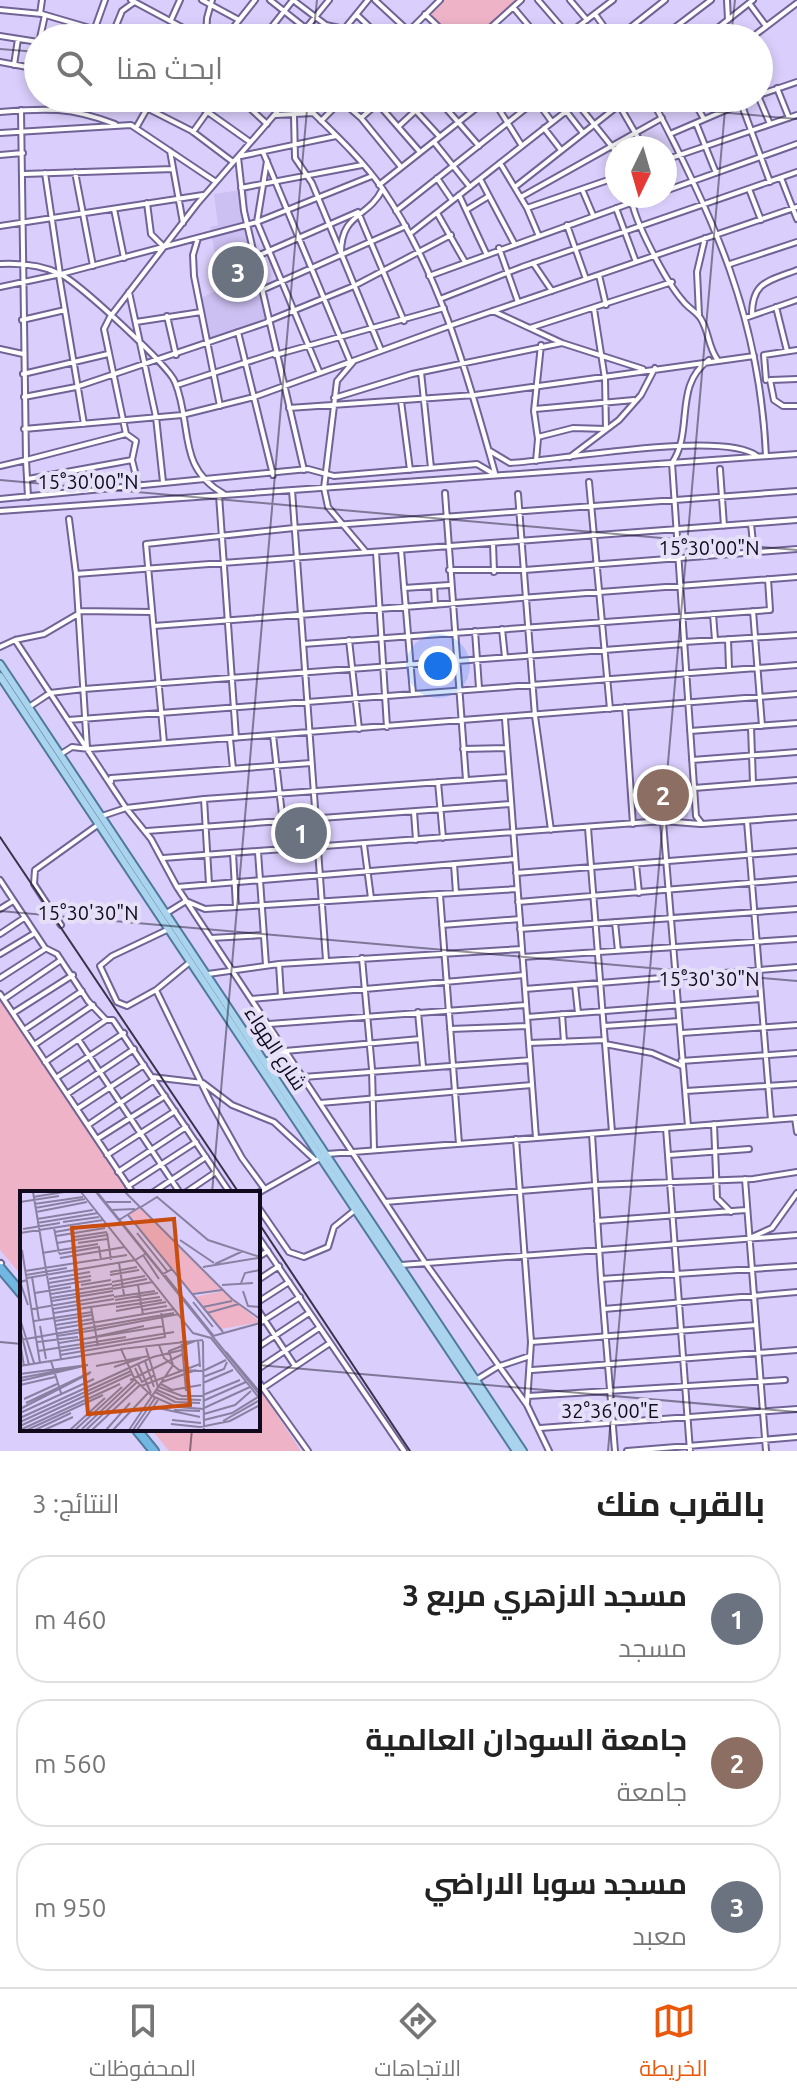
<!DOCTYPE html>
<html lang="ar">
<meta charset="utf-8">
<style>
body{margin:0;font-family:Ubuntu,Cairo,sans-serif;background:#f6f6f6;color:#222;direction:rtl}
.compass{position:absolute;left:605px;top:136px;width:72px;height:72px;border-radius:50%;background:#fff;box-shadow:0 4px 12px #0003;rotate:185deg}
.you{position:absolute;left:438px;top:666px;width:28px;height:28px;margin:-20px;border:6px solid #fff;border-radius:50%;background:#1a73e8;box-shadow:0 0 0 12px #1a73e833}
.badge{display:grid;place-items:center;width:52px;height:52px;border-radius:50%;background:#ea580c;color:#fff;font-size:26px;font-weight:700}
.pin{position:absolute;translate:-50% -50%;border:4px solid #fff;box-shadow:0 2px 8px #0006}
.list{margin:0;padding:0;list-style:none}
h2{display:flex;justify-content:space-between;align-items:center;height:104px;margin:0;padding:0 32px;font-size:34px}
h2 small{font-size:26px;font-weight:400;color:#767676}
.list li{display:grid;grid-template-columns:52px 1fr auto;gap:24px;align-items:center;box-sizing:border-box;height:128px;margin:0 16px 16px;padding:0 16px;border:2px solid #e0e0e0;border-radius:32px}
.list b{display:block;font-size:30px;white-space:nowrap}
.list p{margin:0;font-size:26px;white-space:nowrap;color:#767676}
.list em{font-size:26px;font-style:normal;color:#767676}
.icon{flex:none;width:44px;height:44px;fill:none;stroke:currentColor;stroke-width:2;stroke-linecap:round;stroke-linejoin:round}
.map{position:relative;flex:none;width:797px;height:1451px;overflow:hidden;direction:ltr}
.search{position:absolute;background:#fff;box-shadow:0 4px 12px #0003;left:24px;right:24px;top:24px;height:88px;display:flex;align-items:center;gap:20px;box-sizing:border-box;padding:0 28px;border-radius:44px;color:#767676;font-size:30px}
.sheet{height:536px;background:#fff}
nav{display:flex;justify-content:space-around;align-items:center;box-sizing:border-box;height:112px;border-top:2px solid #e0e0e0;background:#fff;font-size:22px;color:#767676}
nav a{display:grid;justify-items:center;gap:4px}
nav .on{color:#ea580c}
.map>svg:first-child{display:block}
.built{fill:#ccbff1}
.green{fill:#eeb3c7}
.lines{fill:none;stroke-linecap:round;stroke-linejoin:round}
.minor-casing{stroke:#716395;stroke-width:8}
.major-casing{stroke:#4f7a9d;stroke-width:10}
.highway-casing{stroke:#4f7a9d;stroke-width:12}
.minor{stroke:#fff;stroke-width:4}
.major{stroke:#aad4ee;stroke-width:6}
.highway{stroke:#71b7e2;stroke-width:8}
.rail{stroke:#39324a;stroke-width:2}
.ticks{fill:none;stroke:#100a1c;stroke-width:2;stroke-opacity:0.45}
.labels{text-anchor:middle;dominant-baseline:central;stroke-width:8;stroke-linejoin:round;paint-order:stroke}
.street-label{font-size:20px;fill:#100a1c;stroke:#e5e0f7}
.inset-road{fill:none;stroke:#8980a2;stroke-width:2}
.view{fill:#c84d0e;fill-opacity:0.15;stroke:#c84d0e;stroke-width:4}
.inset-edge{fill:none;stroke:#100a1c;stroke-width:4}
.ticks-label{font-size:20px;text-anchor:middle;fill:#100a1c;stroke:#e5e0f7;stroke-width:8;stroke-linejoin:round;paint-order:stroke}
</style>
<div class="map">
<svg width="797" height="1451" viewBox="0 0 797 1451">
<rect width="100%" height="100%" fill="#dacffc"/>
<path class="built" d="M248,189L246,223L266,323L207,343L198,299L221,289L210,227L218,225L214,194Z
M686,778L688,817L637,820L634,782Z"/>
<path class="green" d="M442,0H519L478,38H452L428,14Z
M0,999L130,1193H22V1276L0,1250Z
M258,1386L301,1451H169L151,1429H258Z"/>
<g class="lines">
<g class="minor-casing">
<path id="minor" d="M131,0L202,38
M202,0L239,20
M270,0L318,38
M293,0L326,25L344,29
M375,0L416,38
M538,0L571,38
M570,0L587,20
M727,0L728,20
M749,3L766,26
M513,7L539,38
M0,10L42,14L124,38
M40,14L42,0
M425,14L450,38
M595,14L612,38
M357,15L381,38
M171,20L180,0
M495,25L507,38
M95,28L105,0
M232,29L243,38
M0,36L38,42
M40,38L45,15
M111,38L122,11L133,3
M186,38L190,31
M206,38L207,18L212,0
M225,38L255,0
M263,38L293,0
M298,38L329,0
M337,38L368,0
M402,38L440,0
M479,38L521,0
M563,38L613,0
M617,38L665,0
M661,38L711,0
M705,38L753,0
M751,38L797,3
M0,62L38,69
M14,65L18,39
M777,88L789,118
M759,95L797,82
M127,98L192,131L233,162
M188,98L250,142
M239,98L267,124
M298,98C327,127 359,155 382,188C441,275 467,374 495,473
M338,98L361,118L401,167
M373,98L420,152
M404,98L439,136
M437,98L479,146
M470,98L478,106
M492,98L522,146
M573,98L617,153
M651,98C714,217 760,319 766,456
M692,98L704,119
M722,98L728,108
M759,98L770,124
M536,100L552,122
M741,103L770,182
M619,105L644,148
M207,110L215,98
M657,110L672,98
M566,111L583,133
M0,112C46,108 71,107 115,124
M276,115L313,113
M294,116L295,158L312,183L381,350
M361,118L378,103
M321,121L344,98
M696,123L716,173
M399,126L429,98
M136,128L153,98
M544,128L561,150
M193,132L208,111
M0,133L131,125L216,182
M670,134L754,98
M434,142L470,187
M170,151L183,223
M263,152L350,361
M0,155L23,153
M241,156L336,136
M238,157L244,211L304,470
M665,160L797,115
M267,161L257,222L319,371
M500,163L527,208L538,234
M75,172L93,266
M45,173L60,274
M24,174L173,169
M437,178L452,200
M781,178L797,219
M480,179L514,243
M379,185L489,98
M515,187L628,98
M241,188L362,165
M582,189L593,215
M749,189L761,220
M665,191L797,144
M459,195L486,253
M631,196C633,220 667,283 683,301C688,308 697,312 701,319C709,332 708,346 717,359
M521,197L662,118
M147,203L151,234L164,247
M527,208L617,177
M616,208L636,262
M114,209L124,258
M466,210L489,196
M396,211L539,98
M437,213L465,262
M567,225L586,279
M0,226L203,195
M411,233L583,98
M198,238L193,255L194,276L220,406
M499,248L518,302
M341,253C341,213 368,218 382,190
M255,257L358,212L404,321
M533,263L552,291
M0,264C20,263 42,265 60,274C77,281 169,366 175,382C193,426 176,467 224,494
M730,264L797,242
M59,275L84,424
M599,275L606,305
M429,276L650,196
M0,287L61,274L257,222L372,176
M262,290L406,226
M129,292L156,417L163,482
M440,299L522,267L797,172
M776,307L787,351
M493,311L562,343L643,369
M699,315L697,272L705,238
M752,315C752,281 769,281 797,270
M167,316L176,355
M745,318L797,300
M22,320L65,310
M268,321L354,286L451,235
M136,322L201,312
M530,328L672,282
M238,332L273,475
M0,349L23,354
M275,355L444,308
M709,360C673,385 694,431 672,463L696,816L702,824L797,817
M354,361L337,381L324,488L328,507L366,552
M421,372L431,468
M23,374L108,354
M766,380L764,355L797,350
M770,380L774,400L783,406H797
M771,380L797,379
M177,385L275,353
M24,397L76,387L268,322
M334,398L412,374L562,343
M401,401L410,470
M289,408L475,395L754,356
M535,409L634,400
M24,429L182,415L254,397L452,325L797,207
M126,434L136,441L132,460L138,484
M538,437L573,428L606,429L605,379L594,309
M490,451L510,463C560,460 724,430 757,456
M570,457L619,420L641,395L655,368
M536,461L538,439L534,411L541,345
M0,466L26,460L21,110
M720,469L724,526
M28,479L132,460
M589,482L610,709
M292,490L326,960
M445,493L466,780
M518,494L535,716L551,830
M219,495L236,738
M28,497L26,460L126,434L104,329L110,317L197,204L289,98
M0,499L308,469L334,476L477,464L494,474
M0,511L797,454
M69,519L76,574L87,748
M751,524L754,552
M493,543L494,572
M401,550L413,694
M376,552L387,727
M449,570H525L797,549
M76,574L797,520
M434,586L435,605
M404,588L449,585
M79,611L152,612
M753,611L762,726
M713,614L715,640
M154,626L797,577
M502,629L505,657
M475,631L479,688
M728,639L729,669
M15,640L126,808L151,839L177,887L424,1261L527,1405L549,1451
M349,640L359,729
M684,642L797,635
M303,644L770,610L768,579
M0,647L15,640L44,634L78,614
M29,707L50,693L84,689L684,644
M625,707L633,824
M505,719L536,1138
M68,720L797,665
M751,727L753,783
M690,731L797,723
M273,735L286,850
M230,739L233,769
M164,743L146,544L294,528L797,491
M463,749L507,748
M61,754L72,747L89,749L797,694
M692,760L797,752
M111,782V778L311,763
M438,782L443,838
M694,788L797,780
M204,799L209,884
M414,812L416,840
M102,816L126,808L204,799L509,777
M747,821L771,1120
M663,822L688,1126
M588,828L612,1132
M147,831L511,804
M364,845L371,898
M258,852L266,965
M233,853L236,907
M163,858L663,821L700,824
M454,864L456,893
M636,864L639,893
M516,873L797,851
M0,880L45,948L57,954L88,1001L106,1020
M177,887L515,859
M440,895L459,1144
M518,902L797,879
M0,909L13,901
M165,914L186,901L205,909L517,889
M615,922L618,951
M61,925L34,884L35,870L99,824
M442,925L520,919
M169,929L112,956L100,966L117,1002L127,1006L156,990L190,962
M520,929L797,909
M0,934L24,918
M211,938L264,935
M0,954L35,933
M522,957L797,939
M362,958L372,1069L374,1150
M279,964L281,996
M208,974L279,964L522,949
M0,978L45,949
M575,985L578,1013
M525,989L797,967
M156,990L210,1101L242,1158L264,1188
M0,994L133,1193
M4,999L61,960
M251,999L524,975
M418,1012L423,1067
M13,1013L73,975
M562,1014L564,1042
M527,1017L761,999
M269,1024L526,1005
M604,1026L679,1021
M450,1029L527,1026
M24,1030L82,991
M682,1033L797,1025
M78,1039L180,1193
M529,1043L605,1040
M605,1044L652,1053L682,1066
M34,1045L93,1005
M266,1061L285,1051L420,1039
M681,1061L797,1053
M45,1062L106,1020H113L230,1193
M152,1077L203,1083L232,1105L274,1122L314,1159
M303,1077L530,1060
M56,1078L124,1033
M686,1091L797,1084
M67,1094L134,1049
M320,1103L532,1085
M77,1109L144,1065
M795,1118L797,1132
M714,1124L717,1198L731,1212
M88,1125L154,1080
M666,1128L690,1451
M592,1134L601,1279L797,1266
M97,1139L165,1096
M516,1139L531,1342L527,1403
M107,1155L175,1111
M669,1155L749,1149
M118,1172L186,1127
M745,1179L766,1451
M128,1186L196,1142
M152,1193L206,1157
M185,1193L216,1172
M258,1193L327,1154L797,1118
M385,1202L596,1185L753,1179L797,1172
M258,1207L289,1252L304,1257L328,1247L334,1227L355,1210
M597,1221L746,1210
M258,1237L404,1451
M752,1237L772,1228L797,1193
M258,1257L268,1251
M0,1264L1,1263
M401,1265L797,1235
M601,1279L615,1451
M258,1280L279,1266
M258,1302L289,1282
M604,1309L797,1292
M258,1310L295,1366
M258,1324L300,1297
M531,1342L756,1325
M258,1347L309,1313
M258,1369L319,1328
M532,1370L797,1350
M476,1380L497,1367L530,1356
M258,1381L308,1451
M263,1388L330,1343
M528,1396L785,1380
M540,1428L797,1409
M627,1451L797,1437"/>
</g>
<g class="major-casing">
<path id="major" d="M0,664L523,1451
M0,676L516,1451"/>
</g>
<g class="highway-casing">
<path id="highway" d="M0,1268L22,1294
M136,1429L154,1451"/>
</g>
<use href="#minor" class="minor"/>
<use href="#major" class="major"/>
<use href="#highway" class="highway"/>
<path class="rail" d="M0,837L239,1193
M258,1222L410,1451"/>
</g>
<path class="ticks" d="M313,38L317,0M731,38L735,0M0,49L38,52M558,98L797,119M0,480L797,550M0,911L797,981M212,1193L308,98M0,1342L22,1344M258,1365L797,1412M190,1451L192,1429M608,1451L726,98"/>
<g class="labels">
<g class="street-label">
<text transform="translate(276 1048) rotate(57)">شارع الهواء</text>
</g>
</g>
<g transform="translate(20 1191)">
<rect width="240" height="240" fill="#dacffc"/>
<path d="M120,17L201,98L172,102L109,23ZM203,100L240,131L201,138L175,106Z" fill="#eeb3c7"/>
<path class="inset-road" d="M13,1L41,168M61,1L173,142L191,147L240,208M76,1L240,204M77,1L143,83L152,78M105,1L212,108L240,128M13,6L44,1M0,11L39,5M86,11H111M14,13L63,6M121,16L137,6L188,49L240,66M15,17L65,8M91,19L115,18M16,21L67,11M108,24L203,141M17,28L73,19M99,29L120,16M43,31L79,26M17,32L78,22M34,37L39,62M3,38L40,32M35,41L75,34M0,42L83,29M87,42L91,69M117,42L148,81M36,45L85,37M54,46L87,41M160,49L194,72M37,52L87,44M58,52L87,48M2,59L20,172M22,62L78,53M39,63L79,56L81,69M123,64L139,88M40,67L105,56M99,72L104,104M195,73L223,60M183,76L238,67M5,80L107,64M90,81L117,76M6,84L47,77M90,84L119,79M145,84L193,144M12,86L19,129M7,87L115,69L127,62M29,88L70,81M7,89L0,91L8,114M92,91L125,85M29,92L71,85M221,92L225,82L240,79M61,94L91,89M118,94L123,124M202,94L233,92M92,95L127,88M30,96L71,89M93,98L133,91M223,100L228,115L240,116M15,102L51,96M31,103L92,93M173,103L202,99M94,106L135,100M31,107L93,97M95,109L138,102M32,110L93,100M173,111L193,136M71,116L140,106M96,116L142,109M183,116L212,110M12,118L94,104M33,118L94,108M122,119L147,115M96,120L146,111M34,122L71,116L78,155M187,122L219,113M0,128L14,172M14,130L72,121M35,130L72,124M36,134L73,128M20,135L26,168M0,137L9,174M36,138L154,118M75,139L159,123M37,145L75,139M193,145L240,132M65,148L124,135M0,149L154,122M178,149L180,176M183,149L101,158L115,189L132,205L157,216L184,218M183,150L184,239M0,151L4,175M17,151L58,146M39,152L144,135M139,154L144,167L159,179L183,180M126,157L138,196M18,160L106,146M40,160L154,141M206,161L238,199M40,164L145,146L141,120M31,170L41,202M125,170L134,196M118,173L131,202M0,175L104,158M76,175L129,165M94,176L121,167M115,177L122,191L135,184M183,180L206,169M0,183L67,174M183,186L204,178L207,171M0,187L68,174M110,189L163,163M0,190L68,174M142,191L176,179M183,192L213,179M141,193L152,199L181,194M0,194L35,186M121,195L180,173M139,196L162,205H183M137,199L158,208L181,209M166,200L162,155L175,150M135,201L155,211L180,212M183,204L220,189M4,208L37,193M183,210L226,191M6,212L71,181M138,217L180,226M184,217L230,196M0,218L70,182M154,219L180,220M0,222L74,188M184,223L215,214L231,200M0,227L133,166L162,159M152,229L181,232M184,229L212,222L238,206M203,230L240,209M0,231L111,180M151,233L180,236M0,235L112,183M180,236L210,230L240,214M62,238L114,189M0,239L100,193M7,239L83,204M15,239L51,222M24,239L53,226M50,239L85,207M55,239L102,196M66,239L117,191M72,239L120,194M86,239L110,212M93,239L128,202M109,239L153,174L149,160L162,155L161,150M113,239L135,207M117,239L138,209"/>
<path class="view" d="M154,28L170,214L68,223L52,37Z"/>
<rect width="240" height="240" class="inset-edge"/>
</g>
<g class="ticks-label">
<text x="88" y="489">15°30'00"N</text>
<text x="709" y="555">15°30'00"N</text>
<text x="88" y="920">15°30'30"N</text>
<text x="709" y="986">15°30'30"N</text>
<text x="610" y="1418">32°36'00"E</text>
</g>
</svg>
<svg class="compass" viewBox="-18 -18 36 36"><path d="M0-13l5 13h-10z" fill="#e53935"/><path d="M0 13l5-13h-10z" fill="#767676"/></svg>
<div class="you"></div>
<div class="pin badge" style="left:301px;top:833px;background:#6b7280">1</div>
<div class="pin badge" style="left:663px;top:795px;background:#8d6e63">2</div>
<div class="pin badge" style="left:238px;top:272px;background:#6b7280">3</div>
<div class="search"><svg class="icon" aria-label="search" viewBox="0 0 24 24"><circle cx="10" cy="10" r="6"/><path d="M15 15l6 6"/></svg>ابحث هنا</div>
</div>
<section class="sheet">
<h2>بالقرب منك<small>النتائج: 3</small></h2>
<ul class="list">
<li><span class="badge" style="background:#6b7280">1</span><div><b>مسجد الازهري مربع 3</b><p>مسجد</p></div><em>460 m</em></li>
<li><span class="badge" style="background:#8d6e63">2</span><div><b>جامعة السودان العالمية</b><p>جامعة</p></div><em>560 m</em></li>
<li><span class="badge" style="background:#6b7280">3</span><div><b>مسجد سوبا الاراضي</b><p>معبد</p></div><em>950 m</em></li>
</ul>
</section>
<nav>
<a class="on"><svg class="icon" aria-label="map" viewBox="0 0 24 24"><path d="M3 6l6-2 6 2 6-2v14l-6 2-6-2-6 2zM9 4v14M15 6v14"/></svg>الخريطة</a>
<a><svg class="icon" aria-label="directions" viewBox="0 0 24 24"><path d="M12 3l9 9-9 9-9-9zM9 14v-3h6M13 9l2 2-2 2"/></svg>الاتجاهات</a>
<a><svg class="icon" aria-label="saved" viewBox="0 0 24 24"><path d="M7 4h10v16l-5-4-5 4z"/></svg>المحفوظات</a>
</nav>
